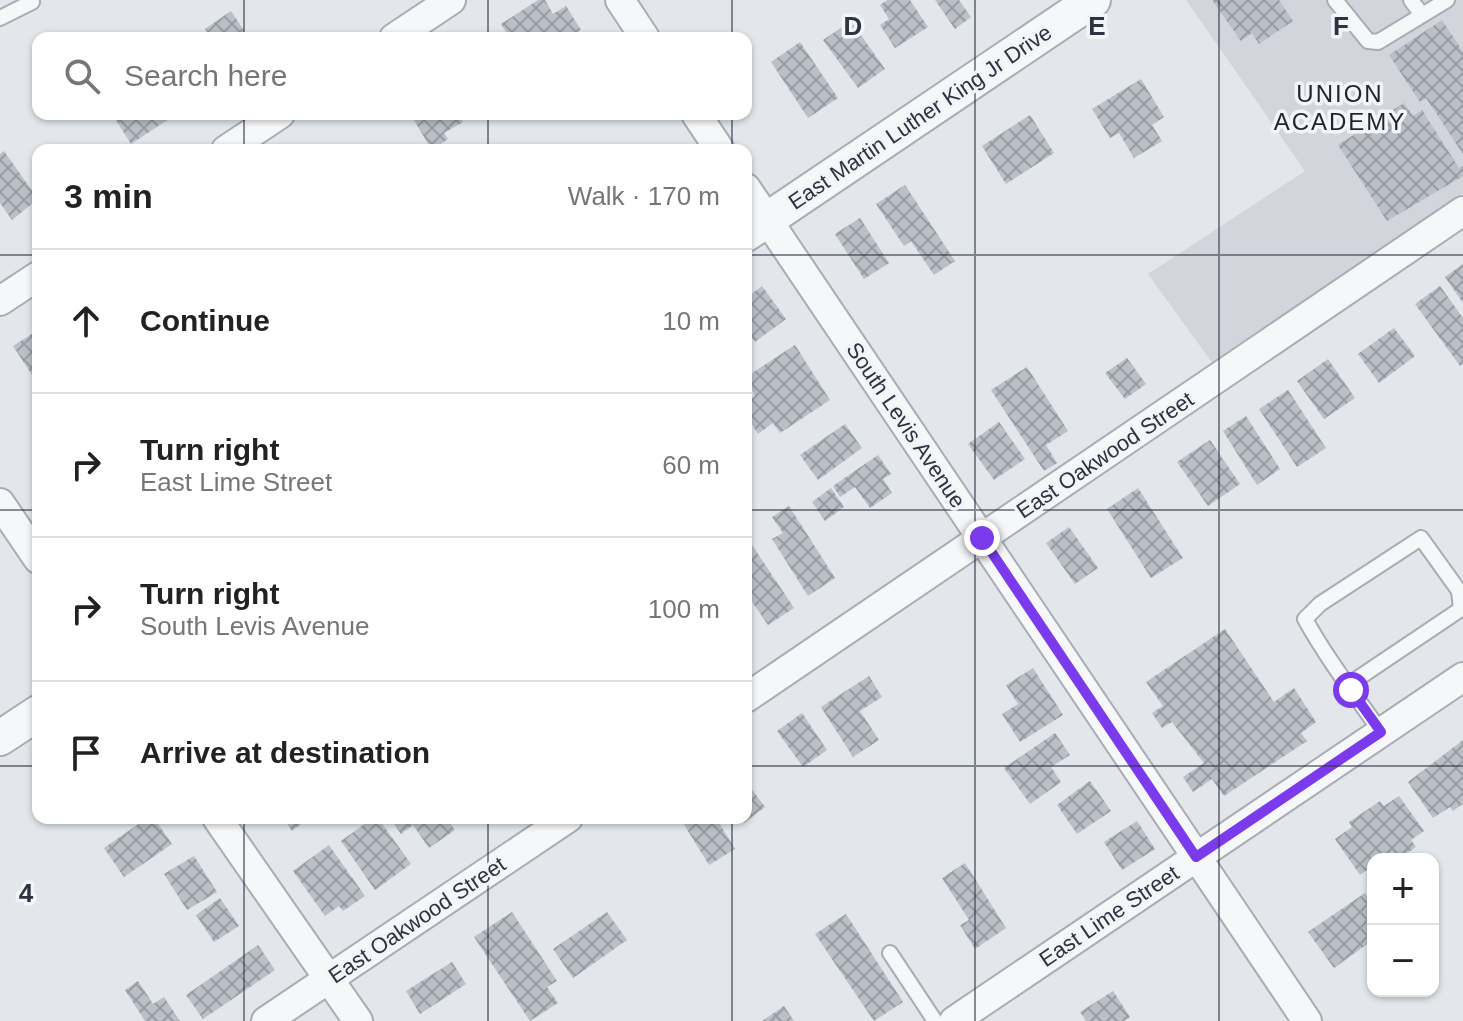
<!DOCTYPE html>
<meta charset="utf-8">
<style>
body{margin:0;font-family:Arial,sans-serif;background:#f2f2f2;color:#222}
.controls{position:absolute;right:24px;bottom:24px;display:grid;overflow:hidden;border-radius:16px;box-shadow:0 2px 6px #0004}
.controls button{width:72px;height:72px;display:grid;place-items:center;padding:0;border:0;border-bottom:2px solid #e0e0e0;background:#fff;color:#222;font:40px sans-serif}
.stop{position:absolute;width:24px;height:24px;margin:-18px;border:6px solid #7c3aed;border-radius:50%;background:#fff}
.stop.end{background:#7c3aed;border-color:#fff;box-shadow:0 2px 8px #0008}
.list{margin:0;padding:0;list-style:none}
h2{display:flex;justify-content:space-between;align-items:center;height:104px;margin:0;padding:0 32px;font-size:34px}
h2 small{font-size:26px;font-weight:400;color:#767676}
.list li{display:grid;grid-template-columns:52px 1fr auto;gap:24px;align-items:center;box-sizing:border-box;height:144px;padding:0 32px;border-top:2px solid #e0e0e0}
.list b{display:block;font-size:30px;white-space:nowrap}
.list p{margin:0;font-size:26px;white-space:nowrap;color:#767676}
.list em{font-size:26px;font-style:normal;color:#767676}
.icon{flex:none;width:44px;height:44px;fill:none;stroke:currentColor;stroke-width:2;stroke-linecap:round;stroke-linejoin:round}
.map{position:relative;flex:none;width:1463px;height:1021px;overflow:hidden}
.search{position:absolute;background:#fff;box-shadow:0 2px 6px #0004;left:32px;top:32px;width:720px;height:88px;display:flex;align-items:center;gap:20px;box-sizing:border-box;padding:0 28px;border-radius:16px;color:#767676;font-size:30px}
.panel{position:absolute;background:#fff;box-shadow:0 2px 6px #0004;left:32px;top:144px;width:720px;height:680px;border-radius:16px}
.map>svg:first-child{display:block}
.built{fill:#d2d5dc}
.building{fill:url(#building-cross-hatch)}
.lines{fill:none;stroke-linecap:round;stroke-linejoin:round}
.service-casing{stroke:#a8adb4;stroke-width:18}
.minor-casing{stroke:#a8adb4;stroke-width:32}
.tertiary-casing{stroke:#a8adb4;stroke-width:38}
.service{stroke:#f6f7f9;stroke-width:14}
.minor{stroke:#f6f7f9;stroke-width:28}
.tertiary{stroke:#f6f7f9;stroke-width:34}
.route{stroke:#7c3aed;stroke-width:10}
.grid{fill:none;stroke:#2c3341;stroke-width:2;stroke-opacity:0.55}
.labels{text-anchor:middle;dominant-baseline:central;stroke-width:7;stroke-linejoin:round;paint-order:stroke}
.street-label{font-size:22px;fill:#2c3341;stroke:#f3f5f8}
.neighbourhood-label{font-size:24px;letter-spacing:2px;fill:#1e2432;stroke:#f3f5f8}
.grid-label{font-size:26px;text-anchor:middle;font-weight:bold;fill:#2c3341;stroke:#f3f5f8;stroke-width:7;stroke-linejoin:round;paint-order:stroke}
</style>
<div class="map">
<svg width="1463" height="1021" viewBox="0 0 1463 1021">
<defs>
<pattern id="building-cross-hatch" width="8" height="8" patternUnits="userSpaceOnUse" patternTransform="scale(2)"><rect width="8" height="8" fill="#bbbfc7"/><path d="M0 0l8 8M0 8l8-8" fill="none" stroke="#989ca3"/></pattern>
</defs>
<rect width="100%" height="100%" fill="#e3e6ea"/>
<path class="built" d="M1186,0H1463V194L1213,364L1148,274L1305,171Z"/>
<path class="building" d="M538,0H545L553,14L566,6L581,30L568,38H510L501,24Z
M887,0H910L928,27L895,48L880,25L889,19L880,5Z
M935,0H959L971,17L955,29Z
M1212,0H1279L1293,21L1259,44L1252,33L1241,41Z
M231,11L249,38H211L205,29Z
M1442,20L1463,52V154L1426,98L1420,102L1389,55Z
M851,21L885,69L858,88L823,40Z
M800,42L838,98L808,118L771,62Z
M1141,79L1164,117L1152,125L1162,141L1134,158L1119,133L1110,138L1092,109Z
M1404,103L1413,116L1422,110L1459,168L1463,166V176L1387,221L1338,145Z
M119,114H170L172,117L131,144L114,117Z
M410,114H458L463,122L444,133L448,139L432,150Z
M1030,115L1054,153L1006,184L982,146Z
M4,151L38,199L12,220L0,203V154Z
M905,185L955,261L934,275L911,241L904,246L876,204Z
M860,218L889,263L864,279L835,234Z
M1463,264V303L1445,277Z
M762,286L786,319L755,342L746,330V298Z
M1440,286L1463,318V364L1460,366L1415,304Z
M1394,328L1415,356L1379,383L1358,354Z
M38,330V384L13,346Z
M795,345L830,400L780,433L773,423L758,434L746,415V402L755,396L746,377Z
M1127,358L1146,384L1125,399L1105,373Z
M1328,359L1355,398L1324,419L1297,381Z
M1027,367L1068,431L1046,445L1057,463L1044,471L991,390Z
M1288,390L1326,448L1297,467L1259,409Z
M1246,416L1280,469L1257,485L1223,431Z
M999,422L1025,459L994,480L968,444Z
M845,424L862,448L818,480L800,455Z
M1210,440L1240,484L1208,506L1177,462Z
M878,455L891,474L883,479L892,493L870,508L855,487L840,497L833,486Z
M831,488L844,507L825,521L812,502Z
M1138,488L1183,558L1151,578L1107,509Z
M789,506L835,578L808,596L772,539L783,533L772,517Z
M1069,527L1098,568L1075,584L1046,543Z
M746,536L794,608L768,625L746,593Z
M1225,629L1274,702L1294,688L1316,722L1301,733L1307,741L1224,796L1212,779L1193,792L1183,777L1204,763L1172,722L1162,728L1152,713L1163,706L1146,682Z
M1033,668L1063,715L1020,742L1002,714L1018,704L1006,685Z
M869,676L882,697L860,711L879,740L853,757L821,707Z
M802,713L827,750L803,767L777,731Z
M1055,733L1070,755L1051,767L1061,782L1030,804L1004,768Z
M1463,740V804L1453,811L1450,807L1433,818L1408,782Z
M746,781L765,807L744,823L740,818H746Z
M1090,781L1111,811L1077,834L1057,805Z
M1399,796L1424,831L1411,840L1416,847L1398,859H1373V866L1360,875L1335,839L1352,827L1349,822L1380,801L1384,806Z
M147,818H154L172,844L124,877L104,848Z
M283,818H309L292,831Z
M373,818H378L411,864L375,890L341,841Z
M390,818H446L455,830L429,848L413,825L401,834Z
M680,818H716L735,849L709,865Z
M1137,821L1155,849L1122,870L1104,842Z
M329,845L365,896L343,911L339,906L325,916L293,871Z
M194,856L217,892L187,910L164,874Z
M965,863L1006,928L975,949L960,925L969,920L942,878Z
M1365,893L1373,905V940L1334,968L1308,932Z
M220,898L239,926L214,942L196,915Z
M512,912L557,981L547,987L558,1003L530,1021L474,937Z
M607,912L627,940L573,978L553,949Z
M846,914L903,1002L874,1021L815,934Z
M258,945L275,970L203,1019L186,995Z
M452,962L466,984L420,1014L406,991Z
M138,981L153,1004L164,997L180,1021H145L125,990Z
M1113,991L1130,1017L1124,1021H1086L1080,1012Z
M784,1006L794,1021H762Z"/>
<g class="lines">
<g class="service-casing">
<path id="service" d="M1335,0L1368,41L1378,42L1447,0
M1411,0L1422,15
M0,18L32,2
M1348,685L1461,609L1459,591L1421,538L1320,604L1305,619C1327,659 1355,695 1381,732
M890,953L935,1021"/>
</g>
<g class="minor-casing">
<path id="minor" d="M620,0L645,38
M394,38L451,0
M696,114L720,150
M226,150L280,114
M746,188L1307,1021
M0,301L38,276
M0,503L38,559
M746,698L1463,211
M217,818L358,1021
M266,1021L568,818
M954,1021L1463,677"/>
</g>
<g class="tertiary-casing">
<path id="tertiary" d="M746,234L1093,0
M0,738L38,713"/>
</g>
<use href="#service" class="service"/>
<use href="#minor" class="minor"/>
<use href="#tertiary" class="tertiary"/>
</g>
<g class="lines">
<path class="route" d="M982,538L1196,857L1381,732L1351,690"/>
</g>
<path class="grid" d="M244,0V38M488,0V38M732,0V38M975,0V1021M1219,0V1021M244,114V150M488,114V150M732,114V150M0,255H38M746,255H1463M0,510H38M746,510H1463M0,766H38M746,766H1463M244,818V1021M488,818V1021M732,818V1021"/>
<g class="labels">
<g class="street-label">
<text transform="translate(920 117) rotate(-34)">East Martin Luther King Jr Drive</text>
<text transform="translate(906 425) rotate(56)">South Levis Avenue</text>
<text transform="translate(1105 455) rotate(-34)">East Oakwood Street</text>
<text transform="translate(1109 916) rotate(-34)">East Lime Street</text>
<text transform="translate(417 920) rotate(-34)">East Oakwood Street</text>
</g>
<g class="neighbourhood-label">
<text x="1340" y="93">UNION<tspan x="1340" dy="28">ACADEMY</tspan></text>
</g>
</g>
<g class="grid-label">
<text x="853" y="35">D</text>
<text x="1097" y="35">E</text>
<text x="1341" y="35">F</text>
<text x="26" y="902">4</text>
</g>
</svg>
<div class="controls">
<button>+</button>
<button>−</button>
</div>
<div class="stop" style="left:1351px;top:690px"></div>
<div class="stop end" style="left:982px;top:538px"></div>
<div class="search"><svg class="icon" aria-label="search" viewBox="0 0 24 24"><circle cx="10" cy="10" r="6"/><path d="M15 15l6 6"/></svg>Search here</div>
<section class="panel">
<h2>3 min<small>Walk · 170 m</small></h2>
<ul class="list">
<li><svg class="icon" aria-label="ahead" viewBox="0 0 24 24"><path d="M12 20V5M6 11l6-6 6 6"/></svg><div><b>Continue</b></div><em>10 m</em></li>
<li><svg class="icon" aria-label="right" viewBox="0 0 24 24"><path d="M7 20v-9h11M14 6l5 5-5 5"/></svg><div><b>Turn right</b><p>East Lime Street</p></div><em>60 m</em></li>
<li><svg class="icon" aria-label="right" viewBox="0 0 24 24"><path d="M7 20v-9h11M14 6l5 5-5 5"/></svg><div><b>Turn right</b><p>South Levis Avenue</p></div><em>100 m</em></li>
<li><svg class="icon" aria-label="arrive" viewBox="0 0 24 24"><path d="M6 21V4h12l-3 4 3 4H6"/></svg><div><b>Arrive at destination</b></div></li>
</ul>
</section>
</div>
